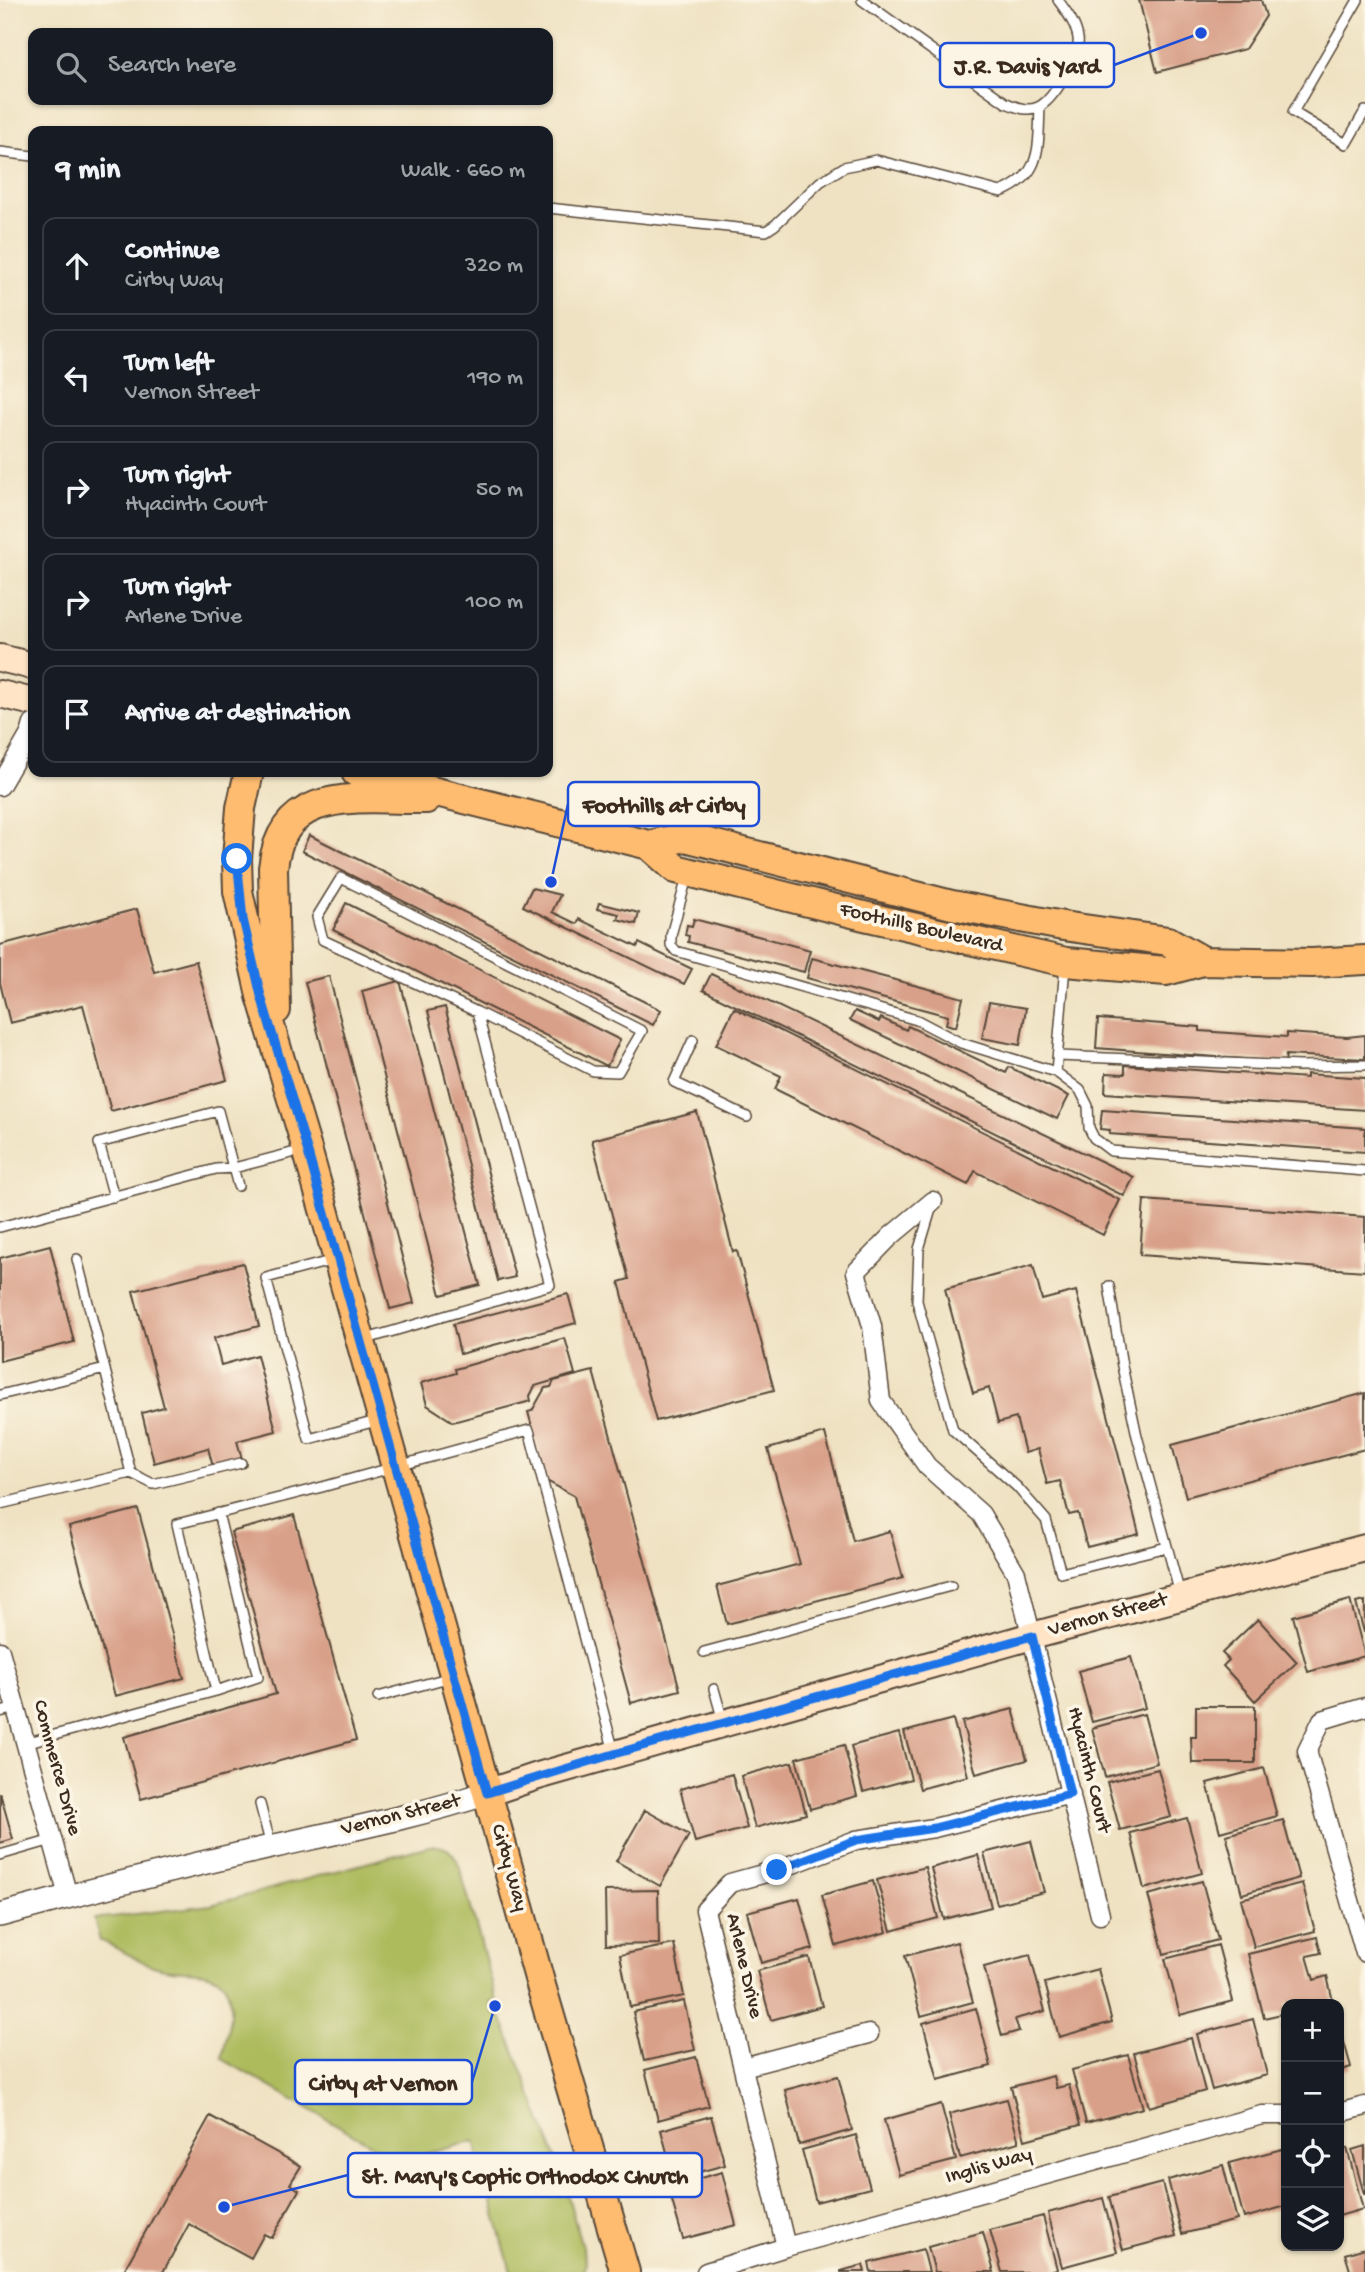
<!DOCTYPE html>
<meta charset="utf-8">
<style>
body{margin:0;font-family:"Gochi Hand",sans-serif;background:#242831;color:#f1f3f6}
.controls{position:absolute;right:21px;bottom:21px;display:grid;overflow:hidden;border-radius:14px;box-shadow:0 2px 5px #0004}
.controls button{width:63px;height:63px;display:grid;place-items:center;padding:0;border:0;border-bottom:2px solid #363941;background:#171b24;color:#f1f3f6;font:35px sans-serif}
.stop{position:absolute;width:21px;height:21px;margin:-16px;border:5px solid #1a73e8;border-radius:50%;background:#fff}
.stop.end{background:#1a73e8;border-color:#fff;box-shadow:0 2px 7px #0008}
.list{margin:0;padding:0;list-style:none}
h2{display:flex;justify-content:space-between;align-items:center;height:91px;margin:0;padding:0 28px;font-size:30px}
h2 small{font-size:23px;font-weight:400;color:#9ea1a6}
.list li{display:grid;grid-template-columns:46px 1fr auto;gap:21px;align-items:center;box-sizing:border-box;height:98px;margin:0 14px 14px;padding:0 14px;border:2px solid #363941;border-radius:14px}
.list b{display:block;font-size:26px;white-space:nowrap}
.list p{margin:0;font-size:23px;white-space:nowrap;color:#9ea1a6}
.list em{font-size:23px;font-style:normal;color:#9ea1a6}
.icon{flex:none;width:38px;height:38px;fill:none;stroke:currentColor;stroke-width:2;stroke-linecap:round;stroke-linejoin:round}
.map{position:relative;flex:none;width:1365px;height:2272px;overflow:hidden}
.search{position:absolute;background:#171b24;box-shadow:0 2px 5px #0004;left:28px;top:28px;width:525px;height:77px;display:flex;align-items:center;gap:18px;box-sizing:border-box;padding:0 24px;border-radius:14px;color:#9ea1a6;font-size:26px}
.panel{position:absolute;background:#171b24;box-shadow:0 2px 5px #0004;left:28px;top:126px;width:525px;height:651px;border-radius:14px}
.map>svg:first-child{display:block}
.green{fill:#adbb5d;stroke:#74723e;stroke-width:2}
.building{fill:#d9a089}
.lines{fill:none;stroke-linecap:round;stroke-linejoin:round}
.service-casing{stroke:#564637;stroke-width:12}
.minor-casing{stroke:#564637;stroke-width:21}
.tertiary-casing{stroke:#564637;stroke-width:26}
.secondary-casing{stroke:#564637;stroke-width:30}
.primary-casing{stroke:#564637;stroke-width:32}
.service{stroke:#fff;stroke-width:9}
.minor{stroke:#fff;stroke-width:18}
.tertiary{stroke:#fff;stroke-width:23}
.secondary{stroke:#ffe4c6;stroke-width:26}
.primary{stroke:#febc71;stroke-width:28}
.route{stroke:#1a73e8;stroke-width:9}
.labels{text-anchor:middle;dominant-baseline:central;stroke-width:7;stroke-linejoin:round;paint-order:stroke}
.street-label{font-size:21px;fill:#3b2a1e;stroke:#fcf5e5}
.leader{fill:none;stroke:#1d4ed8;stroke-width:2.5}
.callout-dot{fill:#1d4ed8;stroke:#fcf5e5;stroke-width:2.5}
.callout{fill:#fcf5e5;stroke:#1d4ed8;stroke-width:2.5}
.callout-label{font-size:23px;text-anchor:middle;font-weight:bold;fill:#3b2a1e}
</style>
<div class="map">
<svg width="1365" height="2272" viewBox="0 0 1365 2272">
<rect width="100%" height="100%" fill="#fcf5e5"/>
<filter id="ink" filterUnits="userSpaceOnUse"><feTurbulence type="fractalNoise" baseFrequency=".0143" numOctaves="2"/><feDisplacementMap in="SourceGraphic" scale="14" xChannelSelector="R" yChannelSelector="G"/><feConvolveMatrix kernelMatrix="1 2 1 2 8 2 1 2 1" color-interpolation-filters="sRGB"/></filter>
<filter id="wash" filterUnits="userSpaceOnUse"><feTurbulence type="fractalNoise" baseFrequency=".00686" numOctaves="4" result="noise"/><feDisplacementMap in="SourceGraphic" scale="28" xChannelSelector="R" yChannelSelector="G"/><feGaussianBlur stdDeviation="1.57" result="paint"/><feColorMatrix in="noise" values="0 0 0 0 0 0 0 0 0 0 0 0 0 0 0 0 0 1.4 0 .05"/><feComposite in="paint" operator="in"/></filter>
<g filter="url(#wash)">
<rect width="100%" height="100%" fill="#efe2c2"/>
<path class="green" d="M429,1846C445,1844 454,1851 459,1865L497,2001L491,2003L494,2014L501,2016L562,2174L586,2262L585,2269L580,2272H511L475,2141L400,2161L224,2060L222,2058C227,2032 245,1981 205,1973C189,1970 171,1972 156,1967C138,1961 120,1949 102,1941H100L94,1919L211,1905Z"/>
<g id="blocks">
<path class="building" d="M1139,0H1261L1266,16L1245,49L1157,72Z
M309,835L661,1010L653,1025L302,851Z
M532,888L560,895L552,912L577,924L579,919L637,947L639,943L692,969L684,984L523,906Z
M346,903L620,1040L607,1066L333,930Z
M599,903L639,913L636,924L617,919L619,914L597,909Z
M137,909L154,972L196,961L227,1080L111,1111L83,1005L10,1023L0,983V945Z
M694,919L810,950L804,972L688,942L689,936L685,935L687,925L692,926Z
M812,958L963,998L956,1027L946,1024L948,1016L807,978Z
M711,974L1134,1177L1124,1196L703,990Z
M329,976L414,1303L390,1309L305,982Z
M400,981L480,1285L441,1295L362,991Z
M989,1002L1026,1008L1020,1045L982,1038Z
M445,1007L515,1277L498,1281L428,1011Z
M734,1008L1120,1200L1103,1235L975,1171L968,1185L775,1089L781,1076L716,1045Z
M855,1011L879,1022L881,1018L906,1030L908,1026L1006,1073L1009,1067L1069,1096L1057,1119L850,1020Z
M1098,1019L1200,1027V1031L1287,1037V1033L1347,1037L1365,1035V1059L1286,1055L1285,1062L1096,1048Z
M1125,1065L1307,1078V1074L1365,1078V1110L1105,1093L1106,1073L1125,1074Z
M1102,1110L1365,1128V1152L1109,1134L1110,1130L1100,1129Z
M697,1112L733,1252L737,1251L774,1390L656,1421L619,1282L629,1279L592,1140Z
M1144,1200L1365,1217V1271L1140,1255Z
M50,1245L74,1342L0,1361V1258Z
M243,1263L259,1326L214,1338L221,1365L257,1355L276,1431L237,1441L242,1459L213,1467L208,1448L154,1463L142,1413L164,1407L133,1291Z
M1033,1265L1042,1300L1076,1291L1139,1534L1087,1547L1078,1513L1069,1515L1060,1481L1047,1484L1038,1449L1025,1453L1016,1418L998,1423L989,1388L973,1393L945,1289Z
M568,1294L576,1323L460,1354L453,1324Z
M565,1338L575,1374L535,1386L530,1396L531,1401L453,1422L427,1405L421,1383L456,1373L455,1369Z
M593,1371L680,1690L631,1703L574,1496L547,1481L528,1412L532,1411L545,1388L551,1387L554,1381Z
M1365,1393V1449L1186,1497L1172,1445Z
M825,1433L853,1541L890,1531L903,1578L727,1624L717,1586L800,1564L768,1449Z
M138,1509L184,1678L115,1696L69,1527Z
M294,1515L356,1740L141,1799L124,1737L276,1694L231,1532Z
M1350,1600L1365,1656L1308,1672L1293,1616Z
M1365,1601V1632H1364L1356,1603Z
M1258,1619L1297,1662L1255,1701L1223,1666L1229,1660L1222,1653Z
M1131,1657L1145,1708L1092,1722L1078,1671Z
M1196,1706H1255V1763H1192L1191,1737H1196Z
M1013,1709L1027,1760L976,1774L962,1722Z
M1144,1714L1157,1763L1105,1777L1092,1728Z
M953,1719L968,1776L920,1789L904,1732Z
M899,1733L911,1779L863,1792L851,1746Z
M844,1745L857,1796L810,1809L796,1758Z
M792,1762L806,1814L755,1828L741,1776Z
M1264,1768L1277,1816L1220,1832L1207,1783Z
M1158,1769L1171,1817L1120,1830L1107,1782Z
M732,1774L747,1828L695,1842L680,1789Z
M0,1793L13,1839L0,1843Z
M645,1810L689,1835L660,1886L616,1861Z
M1187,1818L1202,1873L1144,1889L1130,1833Z
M1283,1820L1299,1878L1242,1894L1226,1835Z
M1031,1841L1044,1892L997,1904L984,1853Z
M978,1855L991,1907L944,1919L931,1868Z
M925,1867L938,1918L891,1931L877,1880Z
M873,1881L887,1932L836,1946L822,1895Z
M1202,1881L1218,1940L1164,1954L1148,1895Z
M1302,1883L1315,1931L1254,1947L1241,1899Z
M658,1890L659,1944L606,1945L605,1891Z
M799,1898L813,1949L761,1963L747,1912Z
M1317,1937L1321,1953L1307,1956L1314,1980L1327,1976L1333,2001L1319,2004H1286V2013L1264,2018L1248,1954Z
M957,1942L973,2002L921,2016L905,1956Z
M674,1944L684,1996L630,2007L620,1955Z
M1218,1945L1233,2001L1180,2015L1165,1959Z
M1030,1955L1045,2011L1015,2019L1019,2031L1002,2036L984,1967Z
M809,1957L822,2006L771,2020L757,1971Z
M1098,1969L1112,2022L1059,2037L1045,1983Z
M684,2001L695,2050L644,2061L633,2012Z
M976,2008L991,2066L938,2080L923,2023Z
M1253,2019L1267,2075L1212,2090L1197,2034Z
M1286,2024V2041L1285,2042L1281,2026Z
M1339,2024L1351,2067L1339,2071Z
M1191,2038L1205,2091L1149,2107L1134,2053Z
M1128,2055L1143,2108L1086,2123L1072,2070Z
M696,2057L709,2106L658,2120L645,2070Z
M838,2076L852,2130L799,2145L785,2090Z
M1053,2076L1056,2088L1069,2085L1080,2125L1025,2140L1011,2087Z
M1007,2099L1019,2142L960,2158L949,2114Z
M941,2104L956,2160L899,2175L884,2120Z
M210,2116L301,2166L290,2184L299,2190L272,2238L264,2234L251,2258L189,2224L163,2272H123Z
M711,2116L725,2165L662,2182L656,2160L668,2156L661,2130Z
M856,2135L870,2188L816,2202L802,2150Z
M1365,2146V2194H1364L1352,2150Z
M1286,2148V2206L1244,2218L1229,2163Z
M1347,2148L1363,2209L1339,2216V2150Z
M1223,2165L1237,2220L1182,2234L1168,2180Z
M722,2172L736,2225L683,2239L668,2187Z
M1162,2183L1176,2236L1123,2250L1109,2197Z
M1103,2198L1117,2252L1062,2267L1048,2213Z
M1043,2216L1057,2269L1046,2272H1002L990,2230Z
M983,2232L994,2272H935L928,2247Z
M1365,2248V2272H1344L1350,2270L1345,2254Z
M923,2249L929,2272H871L869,2263Z
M863,2265L865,2272H841V2271Z"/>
</g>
</g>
<g filter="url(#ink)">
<use href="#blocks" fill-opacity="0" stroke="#564637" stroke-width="2"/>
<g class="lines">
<g class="service-casing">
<path id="service" d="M862,0L1006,103C1017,107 1027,112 1038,107C1053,101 1081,55 1078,38C1076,24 1066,11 1058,0
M1358,0L1293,112L1346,144L1365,111
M0,152L33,156
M548,208L766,231L775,225L820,182L844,167L876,160L1001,192C1043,175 1038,146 1040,107
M688,874L671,935V945L676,951L917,1020L961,1043L1056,1072L1080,1090L1088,1106L1089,1128L1094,1138L1111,1151L1365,1171
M341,878L642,1031L618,1072L593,1071L477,1012L323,940L317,917Z
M693,1040L674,1082L747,1117
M1058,1056L1300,1066L1365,1065
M1056,1072L1065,966
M114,1197L99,1143L218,1111L238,1186
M932,1206L919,1249L917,1301L953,1430L1017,1487L1046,1520L1061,1573L1167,1547
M0,1227L216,1169L234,1168L303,1150
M334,1260L266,1278L309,1439L380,1420
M1109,1286L1122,1366L1137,1436L1180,1594
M363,1340L550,1285L477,1012
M0,1395L105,1369
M131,1473L153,1484L241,1463
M0,1504L131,1473L77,1259
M704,1652L951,1586
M714,1689L723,1721
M216,1691L258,1677L218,1513
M378,1697L451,1677
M0,1712L16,1708
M25,1743L216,1691L177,1524L322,1487L529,1430L614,1752
M260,1804L271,1846
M0,1855L52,1840"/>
</g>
<g class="minor-casing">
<path id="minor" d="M0,786L30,734L33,724
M933,1201L891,1236L856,1272L872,1326L881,1401L927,1466L981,1514L1016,1573L1100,1915
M0,1651L68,1896
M1365,1707L1322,1720L1307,1751L1365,1953
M743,2067L869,2034
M1339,2113L1365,2106
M786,2247L705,1910L730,1883L777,1870L856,1840L934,1828L1071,1794
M706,2272L786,2247L1262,2115H1286"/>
</g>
<g class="tertiary-casing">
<path id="tertiary" d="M0,1915C91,1890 183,1867 275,1846C346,1830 418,1816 487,1793"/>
</g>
<g class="secondary-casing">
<path id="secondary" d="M0,658L33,666
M0,694L33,702
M487,1793L538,1776L1032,1636L1365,1548"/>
</g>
<g class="primary-casing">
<path id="primary" d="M249,772L241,808L237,859L238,891L261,996L307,1149L542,1989L625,2272
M356,772L649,845L676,869L864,916L1066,962L1166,971L1203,961L1312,963L1365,960
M649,845L685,837L952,905L1063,926L1168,941L1203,961
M276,1010L273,868C282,783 362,800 426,799"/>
</g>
<use href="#service" class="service"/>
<use href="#minor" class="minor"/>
<use href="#tertiary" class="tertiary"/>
<use href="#secondary" class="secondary"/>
<use href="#primary" class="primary"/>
</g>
</g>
<g class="lines" filter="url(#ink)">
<path class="route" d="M237,859L243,919L261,996L307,1149L487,1793L614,1754L1032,1636L1070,1794L934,1828L856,1840L777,1870"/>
</g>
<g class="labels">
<g class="street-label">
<text transform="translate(921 929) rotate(13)">Foothills Boulevard</text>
<text transform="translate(1108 1616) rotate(-15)">Vernon Street</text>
<text transform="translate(56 1768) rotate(75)">Commerce Drive</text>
<text transform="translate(1088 1770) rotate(76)">Hyacinth Court</text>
<text transform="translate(401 1816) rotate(-14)">Vernon Street</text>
<text transform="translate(508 1868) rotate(74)">Cirby Way</text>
<text transform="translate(743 1966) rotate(77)">Arlene Drive</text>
<text transform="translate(989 2167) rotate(-16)">Inglis Way</text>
</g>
</g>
<path class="leader" d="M1201 33L1114 65M551 882L568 804M495 2006L472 2082M224 2207L348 2175"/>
<g class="callout-dot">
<circle cx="1201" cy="33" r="7"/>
<circle cx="551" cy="882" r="7"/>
<circle cx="495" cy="2006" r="7"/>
<circle cx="224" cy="2207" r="7"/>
</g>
<g class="callout">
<rect x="940" y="43" width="174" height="44" rx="7"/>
<rect x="568" y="782" width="191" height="44" rx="7"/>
<rect x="295" y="2060" width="177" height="44" rx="7"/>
<rect x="348" y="2153" width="354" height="44" rx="7"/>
</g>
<g class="callout-label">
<text x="1027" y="73">J.R. Davis Yard</text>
<text x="664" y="812">Foothills at Cirby</text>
<text x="383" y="2090">Cirby at Vernon</text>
<text x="525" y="2183">St. Mary's Coptic Orthodox Church</text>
</g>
</svg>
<div class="controls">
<button>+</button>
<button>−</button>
<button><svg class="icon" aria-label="locate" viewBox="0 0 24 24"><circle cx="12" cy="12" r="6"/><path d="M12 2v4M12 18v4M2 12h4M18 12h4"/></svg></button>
<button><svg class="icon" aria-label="layers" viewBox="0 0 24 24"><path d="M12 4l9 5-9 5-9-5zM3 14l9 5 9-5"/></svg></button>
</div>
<div class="stop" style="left:237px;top:859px"></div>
<div class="stop end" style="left:777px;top:1870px"></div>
<div class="search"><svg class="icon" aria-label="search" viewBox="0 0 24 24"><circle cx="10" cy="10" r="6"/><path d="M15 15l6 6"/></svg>Search here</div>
<section class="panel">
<h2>9 min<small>Walk · 660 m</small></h2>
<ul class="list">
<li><svg class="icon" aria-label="ahead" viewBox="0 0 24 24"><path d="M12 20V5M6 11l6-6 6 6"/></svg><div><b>Continue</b><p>Cirby Way</p></div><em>320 m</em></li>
<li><svg class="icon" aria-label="left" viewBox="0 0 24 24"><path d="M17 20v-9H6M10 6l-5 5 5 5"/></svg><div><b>Turn left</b><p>Vernon Street</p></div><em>190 m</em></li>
<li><svg class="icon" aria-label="right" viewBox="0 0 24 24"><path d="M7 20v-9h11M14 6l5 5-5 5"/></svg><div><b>Turn right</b><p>Hyacinth Court</p></div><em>50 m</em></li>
<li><svg class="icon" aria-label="right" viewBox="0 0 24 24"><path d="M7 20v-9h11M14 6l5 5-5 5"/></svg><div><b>Turn right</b><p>Arlene Drive</p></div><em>100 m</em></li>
<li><svg class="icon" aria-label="arrive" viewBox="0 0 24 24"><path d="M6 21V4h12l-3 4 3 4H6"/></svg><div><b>Arrive at destination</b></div></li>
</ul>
</section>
</div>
